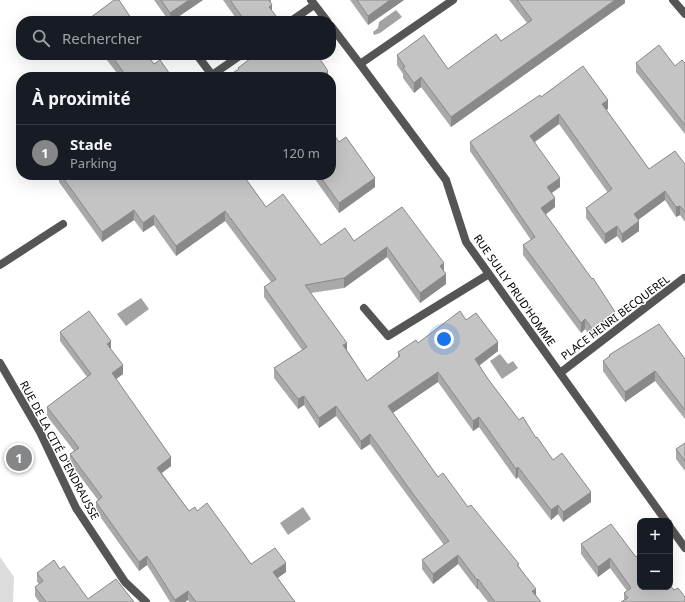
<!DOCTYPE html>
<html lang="fr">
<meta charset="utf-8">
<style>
body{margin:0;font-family:"Noto Sans",sans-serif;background:#242831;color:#f1f3f6}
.controls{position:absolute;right:12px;bottom:12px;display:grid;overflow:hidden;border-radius:8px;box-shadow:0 4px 16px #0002}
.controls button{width:36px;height:36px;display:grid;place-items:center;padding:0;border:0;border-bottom:1px solid #363941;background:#171b24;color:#f1f3f6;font:20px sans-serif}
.you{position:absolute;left:444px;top:339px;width:14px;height:14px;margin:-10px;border:3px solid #fff;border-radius:50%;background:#1a73e8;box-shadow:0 0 0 6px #1a73e833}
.badge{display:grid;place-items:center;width:26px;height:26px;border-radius:50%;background:#858687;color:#fff;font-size:13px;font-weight:700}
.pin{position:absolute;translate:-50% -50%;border:2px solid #fff;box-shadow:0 1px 4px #0006}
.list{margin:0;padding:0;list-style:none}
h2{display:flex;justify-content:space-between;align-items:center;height:52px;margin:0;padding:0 16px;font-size:17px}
h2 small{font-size:13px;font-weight:400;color:#9ea1a6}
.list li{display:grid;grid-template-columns:26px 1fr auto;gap:12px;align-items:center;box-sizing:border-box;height:56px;padding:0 16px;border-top:1px solid #363941}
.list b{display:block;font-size:15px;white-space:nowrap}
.list p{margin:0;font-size:13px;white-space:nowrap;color:#9ea1a6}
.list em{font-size:13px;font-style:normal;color:#9ea1a6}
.icon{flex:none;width:22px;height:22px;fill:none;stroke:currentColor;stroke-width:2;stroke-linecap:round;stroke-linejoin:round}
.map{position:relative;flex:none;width:685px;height:602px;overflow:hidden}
.search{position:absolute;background:#171b24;box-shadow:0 4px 16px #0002;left:16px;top:16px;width:320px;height:44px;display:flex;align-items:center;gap:10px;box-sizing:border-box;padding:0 14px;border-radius:16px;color:#9ea1a6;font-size:15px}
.panel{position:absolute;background:#171b24;box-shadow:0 4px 16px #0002;left:16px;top:72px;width:320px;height:108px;border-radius:16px}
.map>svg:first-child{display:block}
.green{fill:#dcdcdc}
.water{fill:#a3a3a3}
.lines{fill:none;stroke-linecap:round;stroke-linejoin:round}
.street{stroke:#555;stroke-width:8}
.wall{fill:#a9a9a9}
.shaded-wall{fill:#898989}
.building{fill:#c4c4c4;stroke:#898989}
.labels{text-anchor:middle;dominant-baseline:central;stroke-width:3;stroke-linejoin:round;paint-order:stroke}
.street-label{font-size:11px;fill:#000;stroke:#fff}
</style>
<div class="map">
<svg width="685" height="602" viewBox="0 0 685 602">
<rect width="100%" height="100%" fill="#fff"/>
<path class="green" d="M0,557L14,577L13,602H0Z"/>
<path class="water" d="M396,10L402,17L380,33L374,35L373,32L378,28L379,22Z
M141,298L149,309L126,326L117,314Z
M500,354L508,364L513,361L518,368L502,379L490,361Z
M303,507L311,519L288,535L280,523Z"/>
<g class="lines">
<path class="street" d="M311,0L327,21
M673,0L685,14
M291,21L314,5
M331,26L360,64L446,180L466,242L666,521
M197,55L212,75L241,55
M360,64L453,0
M0,265L63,224
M364,308L388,336L489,274
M0,363L40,432L76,508L125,582L146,602
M560,373L684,278
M670,527L685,548"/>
</g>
<path class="wall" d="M154,0H203L172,21H169Z
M223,0H271V3L272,12L280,21H238Z
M350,0H404L368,25Z
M509,0H625V3L451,127L421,87L414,93L403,78V74L397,65V55L448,69L501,41L527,23Z
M103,55H147L154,64L172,77H120Z
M636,63L675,66L685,63V134L636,72Z
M541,97L608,109L606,110L649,169L685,164V222L680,215L676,217L665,200L638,220L639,231L622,243L617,236L605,244L586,218V208L608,193L559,124L535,142L560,187L552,193L555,207L545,215L615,321L592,339L585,329L581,333L523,255V245L531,240L470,151V142Z
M339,142L375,187L339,213L312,175H331Z
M59,175H243L266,207L321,245L354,241L402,207L444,271L446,284L420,303L387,257L344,288L311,293L347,350L367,381L398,357V352L466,320L498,351L479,365L488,379L519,420L536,438L553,460L591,502L563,522L558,514L551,520L518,477L516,479L479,427L473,431L438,382L393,413L438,477L468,507L519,566L536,595L541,602H488L478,589H477L458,564L433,584L422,569V560L444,545L413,503L370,444L361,450L336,416L319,428L304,405L298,409L274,378V368L302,350L264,297V287L271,282L225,221L176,256L154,225L143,232L134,220L102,242L59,182Z
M60,332L111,349L123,374L116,379L171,466L162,473L189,511H197L251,564L286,572L278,578L295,602H189L188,600L185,602H170L147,565L139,571L96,511V502L98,500L70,463V454L74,451L47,416V407L87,377L60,341Z
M609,355L685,359V419L655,381L625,402L603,371V361L609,357Z
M685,443V471L676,459V449Z
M581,544L636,557L674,590L624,600V593L627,591L610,568L598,577L581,554Z
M60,569L88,599L134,602H39L35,596V587L39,584L37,582V573Z"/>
<path class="shaded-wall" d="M189,0H203L172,21H170V13Z
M390,0H404L368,25V16Z
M615,0H625V3L451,127V117Z
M272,5V15L269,7Z
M328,71V77H319Z
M421,77V87L414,93V83Z
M608,100V109L602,113V104Z
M559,114V124L530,145V136Z
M375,178V187L339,213V203Z
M560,178V187L547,196V187Z
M665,191V200L634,223V214Z
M555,198V207L541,218V208Z
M680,206V215L676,217V207Z
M134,210V220L102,242V232Z
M225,211V221L176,256V246Z
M154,215V225L143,232V223Z
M639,221V231L622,243V234Z
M617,226V236L605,244V234Z
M387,247V257L344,288V278Z
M444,263V273L440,266Z
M446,274V284L420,303V293Z
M615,312V321L592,339V329Z
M585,319V329L581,333V323Z
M111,341V350L107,344Z
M498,342V351L475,369V359Z
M347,343V353L343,345Z
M123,365V374L112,382V373Z
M655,371V381L625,402V392Z
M438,372V382L388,416V406Z
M304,396V405L298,409V399Z
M336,406V416L319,428V418Z
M479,417V427L473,431V421Z
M370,434V444L361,450V441Z
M171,457V466L157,476V468Z
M518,467V477L516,479V469Z
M591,492V502L563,522V512Z
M558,505V514L551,520V510Z
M458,555V564L433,584V574Z
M147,556V565L139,571V562Z
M610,558V568L598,577V567Z
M286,563V572L273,581V572Z
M478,579V589H477V580Z
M536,589V599L532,591Z
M188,591V600L185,602H175V600Z"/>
<path class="building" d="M114,0H119L133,21H86Z
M161,0H189L170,13Z
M230,0H269L272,5L269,7L280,21H245Z
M357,0H390L368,16Z
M517,0H615L451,117L421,77L414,83L403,68L405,67L397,55L424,35L448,69L496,34L501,41L532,20Z
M659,45L675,66L682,60L685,63V125L636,63Z
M111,55H147L154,64L160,60L172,77H127Z
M255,55H317L328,71L319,77H226L239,69L238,68Z
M583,66L608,100L602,104L649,169L675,151L685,164V212L680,206L676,207L665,191L634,214L639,221L622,234L617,226L605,234L586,208L612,189L559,114L530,136L560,178L547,187L555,198L541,208L592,279L593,278L615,312L592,329L585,319L581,323L523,245L535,237L470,142L540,95L541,97Z
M331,130L339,142L346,137L375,178L339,203L319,175H331Z
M61,175H243L266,207L283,194L321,245L345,228L354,241L402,207L444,263L440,266L446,274L420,293L387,247L344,278L305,285L347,343L343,345L367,381L400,356L398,352L416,340L418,343L460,311L466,320L476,313L498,342L475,359L488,379L519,420L523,417L536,438L537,437L553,460L562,453L591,492L563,512L558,505L551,510L518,467L516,469L479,417L473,421L438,372L388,406L438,477L443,473L468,507L471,505L519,564L517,565L536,589L532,591L541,602H495L478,579L477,580L458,555L433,574L422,560L449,541L413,494L370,434L361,441L336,406L319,418L304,396L298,399L274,368L307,347L264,287L276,279L225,211L176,246L154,215L143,223L134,210L102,232Z
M89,311L111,341L107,344L123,365L112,373L171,457L157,468L189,511L195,507L197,511L207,503L251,564L275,548L286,563L273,572L295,602H196L188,591L175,600L147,556L139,562L96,502L102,497L70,454L79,448L47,407L91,374L60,332Z
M659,324L685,359V410L655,371L625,392L603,361L610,356L609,355Z
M685,443V461L676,449Z
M611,524L636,557L640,554V587H670V585L674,590L678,588L685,597V602H621L628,598L624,593L631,588L610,558L598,567L581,544Z
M54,560L60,569L64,566L88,599L116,579L134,602H46L35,587L43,581L37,573Z"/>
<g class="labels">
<g class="street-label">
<text transform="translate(515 290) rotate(55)">RUE SULLY PRUD'HOMME</text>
<text transform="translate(615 317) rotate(-37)">PLACE HENRI BECQUEREL</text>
<text transform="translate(60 450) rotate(62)">RUE DE LA CITÉ D'ENDRAUSSE</text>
</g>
</g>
</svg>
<div class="controls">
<button>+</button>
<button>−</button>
</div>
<div class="you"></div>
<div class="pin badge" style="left:19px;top:458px">1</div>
<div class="search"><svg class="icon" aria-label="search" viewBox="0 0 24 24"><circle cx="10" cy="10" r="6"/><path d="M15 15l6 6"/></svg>Rechercher</div>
<section class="panel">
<h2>À proximité<small></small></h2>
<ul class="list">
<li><span class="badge">1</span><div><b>Stade</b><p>Parking</p></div><em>120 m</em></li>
</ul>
</section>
</div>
